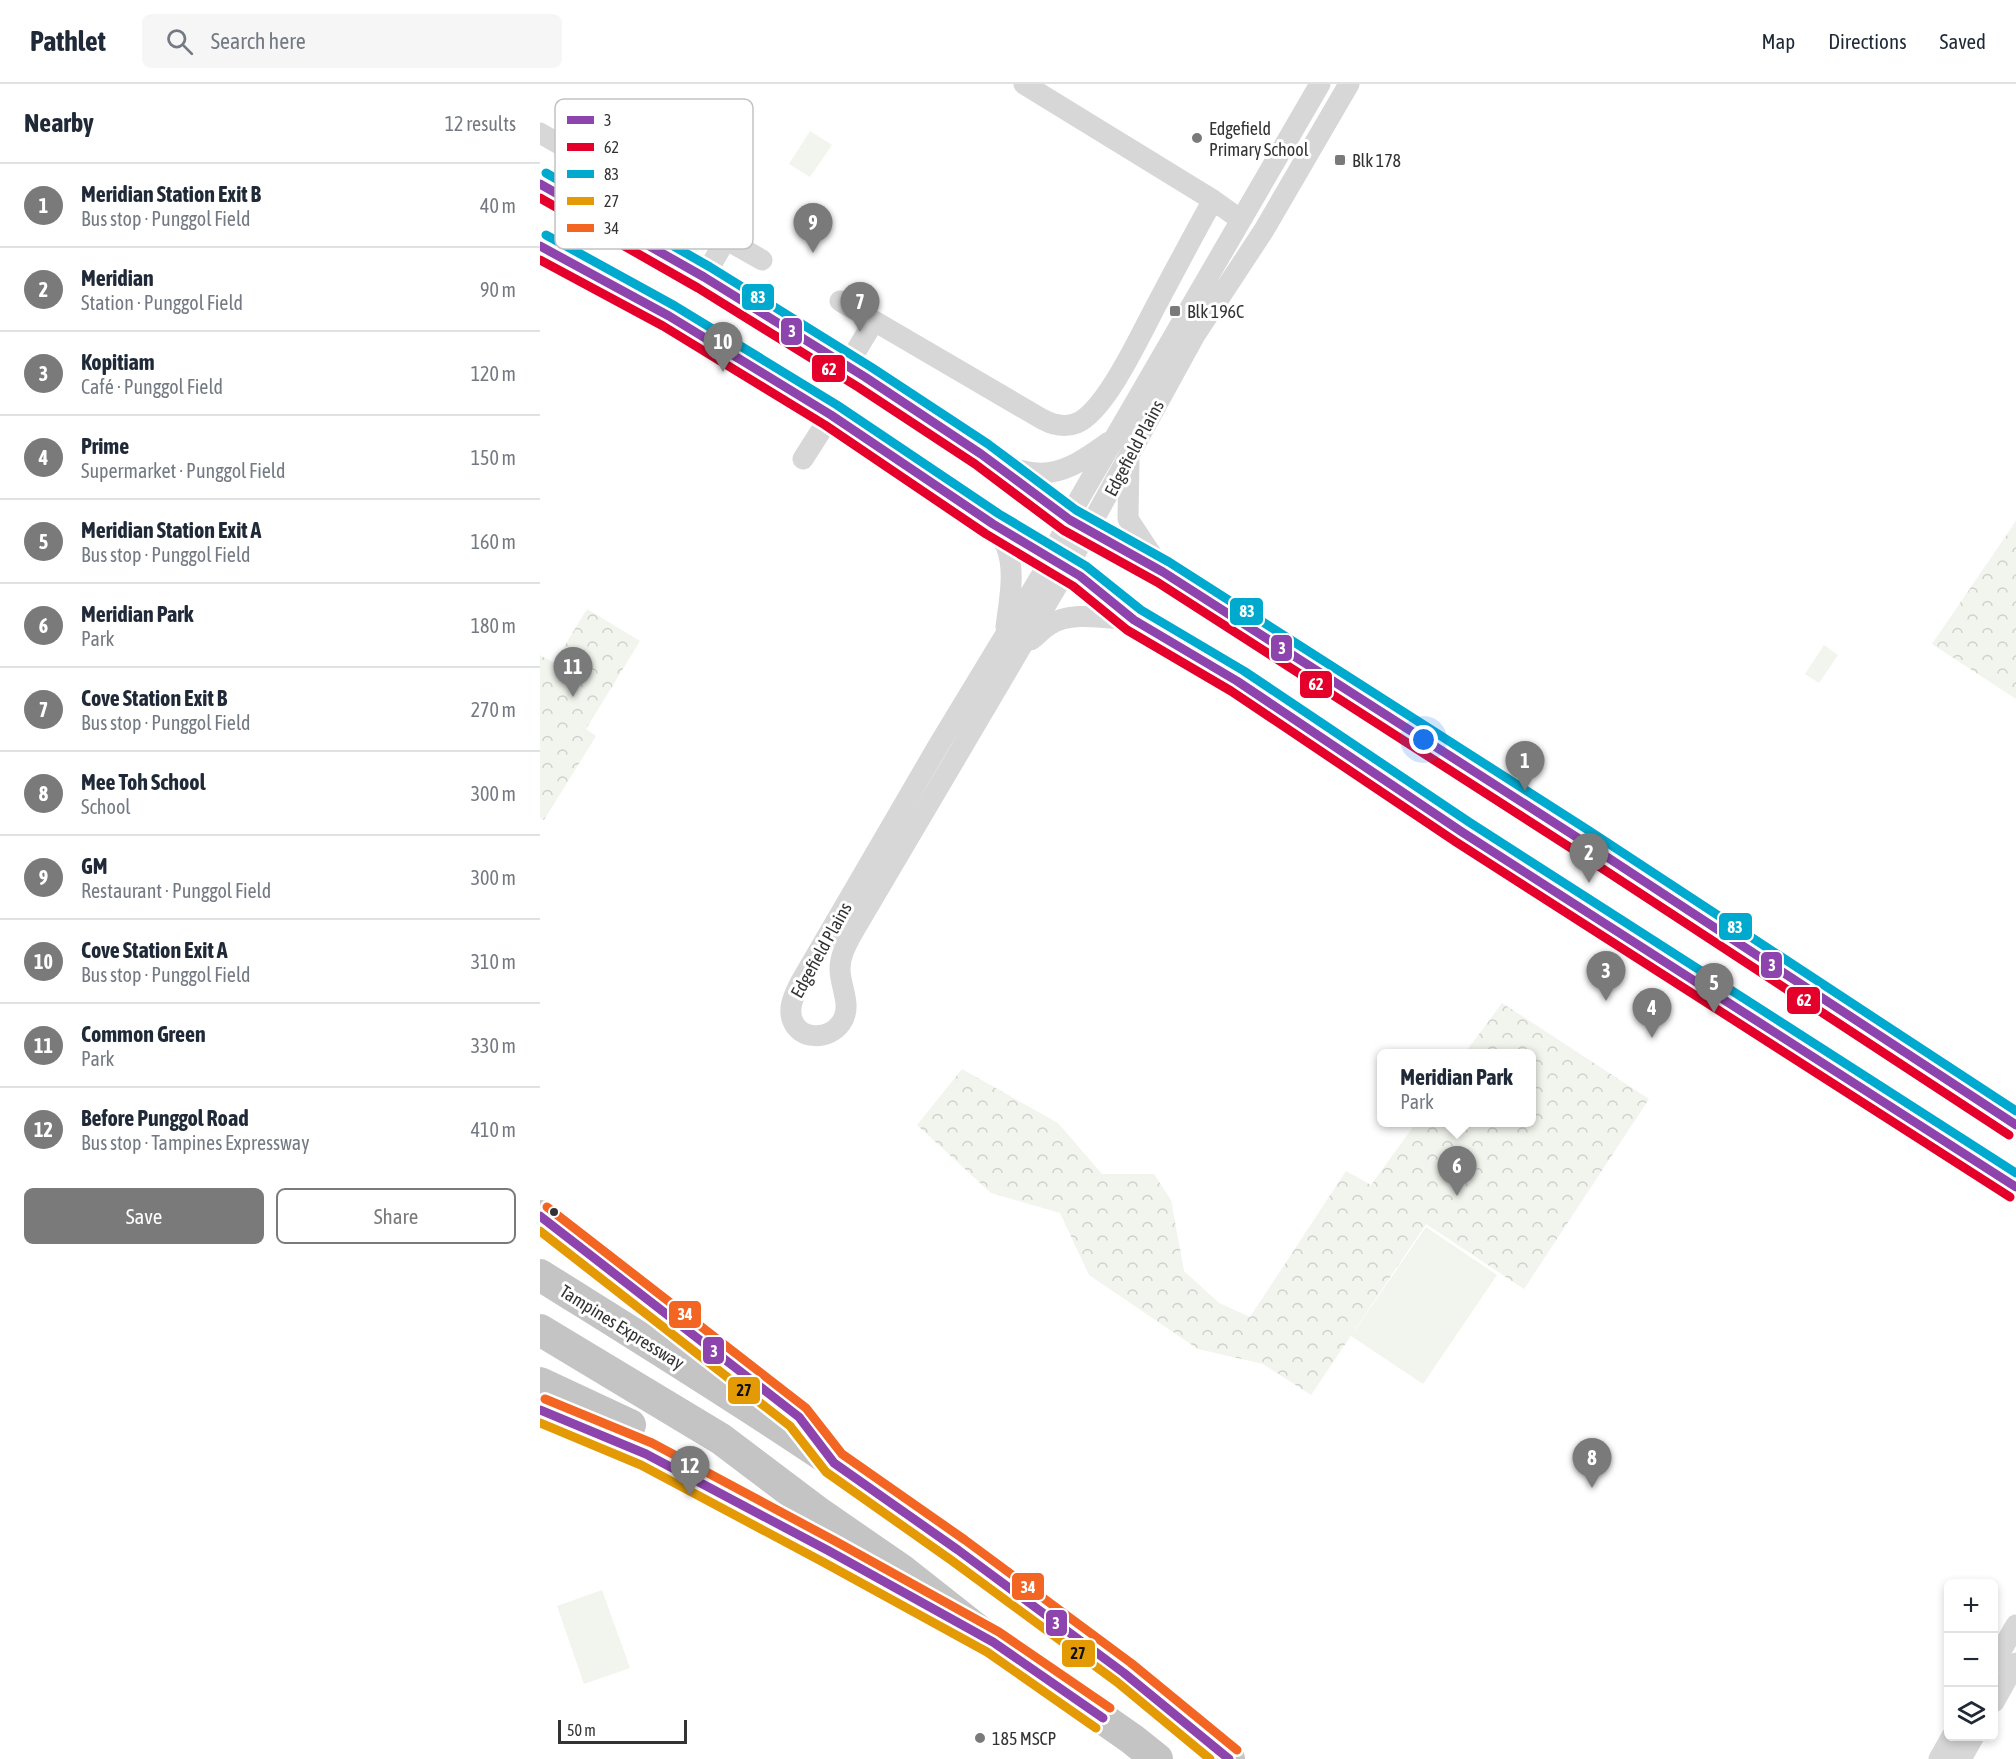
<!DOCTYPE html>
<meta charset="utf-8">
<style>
body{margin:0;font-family:"Asap Condensed",sans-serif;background:#f6f6f7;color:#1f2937}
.controls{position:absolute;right:18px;bottom:18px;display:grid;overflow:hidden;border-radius:9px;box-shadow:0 3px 9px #0003}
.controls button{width:54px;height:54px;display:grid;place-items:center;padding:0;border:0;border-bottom:2px solid #e0e1e3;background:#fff;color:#1f2937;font:30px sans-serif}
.scale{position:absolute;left:18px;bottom:15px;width:129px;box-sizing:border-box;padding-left:6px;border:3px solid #333;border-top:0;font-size:16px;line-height:21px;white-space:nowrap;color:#333;-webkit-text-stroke:4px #fff;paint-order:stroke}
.you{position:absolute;left:884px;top:656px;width:21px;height:21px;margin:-15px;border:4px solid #fff;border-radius:50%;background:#1a73e8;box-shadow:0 0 0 9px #1a73e833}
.badge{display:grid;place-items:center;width:39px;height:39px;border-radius:50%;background:#7a7a7a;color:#fff;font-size:20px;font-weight:700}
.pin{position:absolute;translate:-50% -50px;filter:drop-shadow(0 2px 3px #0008)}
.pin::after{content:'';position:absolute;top:32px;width:21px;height:18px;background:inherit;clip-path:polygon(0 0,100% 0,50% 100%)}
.popup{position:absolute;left:837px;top:965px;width:159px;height:78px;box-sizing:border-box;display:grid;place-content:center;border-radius:9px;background:#fff;filter:drop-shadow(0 2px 4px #0005);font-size:20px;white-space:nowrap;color:#747a83}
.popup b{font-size:22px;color:#1f2937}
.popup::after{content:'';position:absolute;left:50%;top:100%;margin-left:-12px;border:12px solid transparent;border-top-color:#fff}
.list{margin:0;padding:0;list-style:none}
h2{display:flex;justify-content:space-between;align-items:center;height:78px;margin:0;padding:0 24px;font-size:26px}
h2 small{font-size:20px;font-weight:400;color:#747a83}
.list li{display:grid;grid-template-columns:39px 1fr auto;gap:18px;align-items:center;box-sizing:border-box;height:84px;padding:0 24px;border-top:2px solid #e0e1e3}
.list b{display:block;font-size:22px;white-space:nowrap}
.list p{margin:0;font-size:20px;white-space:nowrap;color:#747a83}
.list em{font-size:20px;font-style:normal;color:#747a83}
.actions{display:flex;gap:12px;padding:18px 24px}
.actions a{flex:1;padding:14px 0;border:2px solid #7a7a7a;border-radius:9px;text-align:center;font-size:21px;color:#7a7a7a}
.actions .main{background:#7a7a7a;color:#fff}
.icon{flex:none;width:33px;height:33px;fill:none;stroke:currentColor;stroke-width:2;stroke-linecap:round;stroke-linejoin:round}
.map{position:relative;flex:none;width:1476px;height:1675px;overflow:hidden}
header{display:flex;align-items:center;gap:36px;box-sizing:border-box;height:84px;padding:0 30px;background:#fff;border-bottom:2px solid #e0e1e3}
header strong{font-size:28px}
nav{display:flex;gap:33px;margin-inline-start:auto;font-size:21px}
.search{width:420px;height:54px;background:#f6f6f7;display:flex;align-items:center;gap:15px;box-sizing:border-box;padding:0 21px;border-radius:9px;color:#747a83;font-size:22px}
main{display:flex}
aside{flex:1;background:#fff}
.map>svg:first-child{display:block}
.grass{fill:#f1f5ed}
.park{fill:url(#park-crowns)}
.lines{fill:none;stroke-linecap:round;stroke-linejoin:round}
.minor{stroke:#d7d7d7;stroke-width:21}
.highway{stroke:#c4c4c4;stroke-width:32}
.bus-1-casing{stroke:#fff;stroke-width:14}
.bus-2-casing{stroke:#fff;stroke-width:14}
.bus-3-casing{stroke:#fff;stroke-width:14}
.bus-4-casing{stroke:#fff;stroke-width:14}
.bus-5-casing{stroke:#fff;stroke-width:14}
.bus-1{stroke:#8e44ad;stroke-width:9}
.bus-2{stroke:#e4002b;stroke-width:9}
.bus-3{stroke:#00a9ce;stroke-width:9}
.bus-4{stroke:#e39a05;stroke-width:9}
.bus-5{stroke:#f26522;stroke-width:9}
.poi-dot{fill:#7a7a7a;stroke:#fff;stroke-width:2}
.bus-dot{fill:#333;stroke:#fff;stroke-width:2}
.labels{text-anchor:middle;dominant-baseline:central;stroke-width:6;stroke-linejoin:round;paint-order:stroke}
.poi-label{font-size:18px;fill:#333;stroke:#fff;text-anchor:start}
.street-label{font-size:18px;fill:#333;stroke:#fff}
.key{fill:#fff;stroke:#c2c2c2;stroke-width:1.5}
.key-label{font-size:16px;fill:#333}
.line-badge{stroke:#fff;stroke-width:2}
.badge-label{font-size:16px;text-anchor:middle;font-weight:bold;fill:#fff}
.pale-badge-label{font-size:16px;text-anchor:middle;font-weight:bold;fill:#111}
</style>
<header>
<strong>Pathlet</strong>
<div class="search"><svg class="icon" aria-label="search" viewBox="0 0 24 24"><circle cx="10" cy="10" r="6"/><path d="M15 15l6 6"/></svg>Search here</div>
<nav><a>Map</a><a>Directions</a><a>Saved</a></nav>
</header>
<main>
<aside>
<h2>Nearby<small>12 results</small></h2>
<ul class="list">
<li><span class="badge">1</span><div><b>Meridian Station Exit B</b><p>Bus stop · Punggol Field</p></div><em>40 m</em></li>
<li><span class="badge">2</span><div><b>Meridian</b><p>Station · Punggol Field</p></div><em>90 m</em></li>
<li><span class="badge">3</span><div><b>Kopitiam</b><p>Café · Punggol Field</p></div><em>120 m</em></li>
<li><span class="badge">4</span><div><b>Prime</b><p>Supermarket · Punggol Field</p></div><em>150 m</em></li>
<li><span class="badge">5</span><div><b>Meridian Station Exit A</b><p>Bus stop · Punggol Field</p></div><em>160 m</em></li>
<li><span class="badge">6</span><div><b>Meridian Park</b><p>Park</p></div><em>180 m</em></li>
<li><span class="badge">7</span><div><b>Cove Station Exit B</b><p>Bus stop · Punggol Field</p></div><em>270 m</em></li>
<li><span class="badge">8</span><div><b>Mee Toh School</b><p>School</p></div><em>300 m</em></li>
<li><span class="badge">9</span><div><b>GM</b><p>Restaurant · Punggol Field</p></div><em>300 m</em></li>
<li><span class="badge">10</span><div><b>Cove Station Exit A</b><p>Bus stop · Punggol Field</p></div><em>310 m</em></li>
<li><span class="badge">11</span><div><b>Common Green</b><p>Park</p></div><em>330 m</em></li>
<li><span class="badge">12</span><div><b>Before Punggol Road</b><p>Bus stop · Tampines Expressway</p></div><em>410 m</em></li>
</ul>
<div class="actions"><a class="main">Save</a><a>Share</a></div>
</aside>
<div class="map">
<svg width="1476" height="1675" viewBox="0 0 1476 1675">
<defs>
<pattern id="park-crowns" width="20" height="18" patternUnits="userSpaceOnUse" patternTransform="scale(1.5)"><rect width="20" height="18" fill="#f1f5ed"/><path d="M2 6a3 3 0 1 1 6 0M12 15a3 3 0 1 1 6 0" fill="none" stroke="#cfd2cc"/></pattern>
</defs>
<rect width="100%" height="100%" fill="#fff"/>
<path class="grass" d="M270,47L292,61L270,93L249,80Z
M1284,561L1298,571L1279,599L1265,590Z
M886,1143L957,1191L883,1300L811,1252Z
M62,1506L90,1584L44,1600L17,1522Z"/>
<path class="park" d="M1476,437V615L1392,560Z
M47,525L100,557L46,645L56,652L4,736L0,734V571L14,579Z
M962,919L1109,1015L984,1205L886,1140L771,1311L723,1280L658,1265L549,1191L520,1129L451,1109L377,1041L422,985L518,1039L562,1090H614L631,1116L644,1187L679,1219L710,1233L806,1087L831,1101L876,1039L992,1038V970L925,969Z"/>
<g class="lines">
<path class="minor" d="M484,0L673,116L701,136
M780,0L538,417L504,487L398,662L260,899C255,910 248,922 252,935C259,957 289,956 301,939C313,922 300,903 300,885C300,872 306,861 312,850L520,497L655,251L724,146L809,0
M0,49L222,176
M0,100C148,179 290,270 430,362C461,382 488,406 517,427C550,451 587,469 623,488L1041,756L1476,1041
M0,162L129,232L291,331L453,440L540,492L594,536L697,597L922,748L1476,1103
M163,195L186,155
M300,217L502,335C513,341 525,344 537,339C567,326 602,247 618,218C636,184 654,150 673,116
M307,282L334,237
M263,375L291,331
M589,376L588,435L621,485
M464,383C475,385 486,388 497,389C525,391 547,373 569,358
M454,441C457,447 462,454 466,462C476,486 469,518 466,543
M491,556C497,551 503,545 509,541C532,526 567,535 594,536
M1454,1579L1476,1541
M1454,1618L1476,1579
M1399,1675L1412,1652
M1421,1675L1434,1652"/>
<path class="highway" d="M0,1132L259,1333L271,1348
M0,1191C99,1253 198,1314 294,1379C430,1471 562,1571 689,1675
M0,1246L181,1355L279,1429L363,1487L453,1558L592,1655L617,1675
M0,1299L90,1341
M0,1326L106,1370L358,1505"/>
<g class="bus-1-casing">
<path id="bus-1" d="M0,100L164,193L325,293L441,370L530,436L623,488L1041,756L1476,1041
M0,162L129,232L291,331L453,440L540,492L594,536L697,597L922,748L1476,1103
M0,1132L259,1333L294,1379L418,1466L584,1589L689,1675
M0,1326L106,1370L289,1467L453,1558L563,1634"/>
</g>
<g class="bus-2-casing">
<path id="bus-2" d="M0,114L158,204L318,303L435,380L523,446L617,498L1034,766L1469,1051
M0,176L123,242L285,341L446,450L533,502L587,546L691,607L916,758L1470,1113"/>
</g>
<g class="bus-3-casing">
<path id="bus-3" d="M6,89L170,183L331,283L448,360L536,426L629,478L1048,746L1476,1027
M6,151L135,222L297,321L459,430L546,482L601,526L704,587L929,738L1476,1089"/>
</g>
<g class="bus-4-casing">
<path id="bus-4" d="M0,1147L250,1342L286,1388L411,1476L577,1598L670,1675
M0,1339L101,1381L283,1478L447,1568L556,1644"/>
</g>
<g class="bus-5-casing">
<path id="bus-5" d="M7,1123L266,1324L302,1370L425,1456L591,1579L697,1666
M5,1315L112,1359L295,1457L459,1548L570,1624"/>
</g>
<use href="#bus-1" class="bus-1"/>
<use href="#bus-2" class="bus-2"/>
<use href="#bus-3" class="bus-3"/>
<use href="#bus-4" class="bus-4"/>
<use href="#bus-5" class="bus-5"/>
</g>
<g class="poi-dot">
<circle cx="657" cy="54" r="6"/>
<rect x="794" y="70" width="12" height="12" rx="3"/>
<rect x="629" y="221" width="12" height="12" rx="3"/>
<circle cx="440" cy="1654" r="6"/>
</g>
<circle class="bus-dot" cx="14" cy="1128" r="5"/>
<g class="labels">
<g class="poi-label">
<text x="669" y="44">Edgefield<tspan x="669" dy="21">Primary School</tspan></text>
<text x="812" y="76">Blk 178</text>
<text x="647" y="227">Blk 196C</text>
<text x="452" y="1654">185 MSCP</text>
</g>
<g class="street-label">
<text transform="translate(594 364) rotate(-62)">Edgefield Plains</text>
<text transform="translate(281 866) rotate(-61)">Edgefield Plains</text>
<text transform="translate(82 1243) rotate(32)">Tampines Expressway</text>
</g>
</g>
<rect x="15" y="15" width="198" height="150" rx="9" class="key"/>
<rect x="27" y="32" width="27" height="8" fill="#8e44ad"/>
<rect x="27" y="59" width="27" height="8" fill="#e4002b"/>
<rect x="27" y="86" width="27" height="8" fill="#00a9ce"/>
<rect x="27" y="113" width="27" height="8" fill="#e39a05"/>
<rect x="27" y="140" width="27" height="8" fill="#f26522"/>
<g class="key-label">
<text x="64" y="42">3</text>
<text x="64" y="69">62</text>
<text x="64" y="96">83</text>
<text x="64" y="123">27</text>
<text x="64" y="150">34</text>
</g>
<g class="line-badge">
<rect x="201" y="199" width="34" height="28" rx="6" fill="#00a9ce"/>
<rect x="240" y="233" width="23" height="29" rx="6" fill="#8e44ad"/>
<rect x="271" y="270" width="35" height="29" rx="6" fill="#e4002b"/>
<rect x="689" y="513" width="35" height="29" rx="6" fill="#00a9ce"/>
<rect x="730" y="550" width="23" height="28" rx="6" fill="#8e44ad"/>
<rect x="759" y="586" width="34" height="29" rx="6" fill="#e4002b"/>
<rect x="1178" y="828" width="35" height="29" rx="6" fill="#00a9ce"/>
<rect x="1220" y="867" width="23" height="28" rx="6" fill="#8e44ad"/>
<rect x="1246" y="902" width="35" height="29" rx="6" fill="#e4002b"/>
<rect x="128" y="1216" width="34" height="29" rx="6" fill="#f26522"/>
<rect x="162" y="1252" width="23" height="29" rx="6" fill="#8e44ad"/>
<rect x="187" y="1292" width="34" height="29" rx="6" fill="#e39a05"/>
<rect x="471" y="1488" width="34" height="29" rx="6" fill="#f26522"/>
<rect x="505" y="1525" width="23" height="28" rx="6" fill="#8e44ad"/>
<rect x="521" y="1555" width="35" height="29" rx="6" fill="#e39a05"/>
</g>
<g class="badge-label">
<text x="218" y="219">83</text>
<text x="252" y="253">3</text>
<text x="289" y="291">62</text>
<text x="707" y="533">83</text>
<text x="742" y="570">3</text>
<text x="776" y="606">62</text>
<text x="1195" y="849">83</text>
<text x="1232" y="887">3</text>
<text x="1264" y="922">62</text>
<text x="145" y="1236">34</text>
<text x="174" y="1273">3</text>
<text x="488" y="1509">34</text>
<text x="516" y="1545">3</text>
</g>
<g class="pale-badge-label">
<text x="204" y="1312">27</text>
<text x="538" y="1575">27</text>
</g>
</svg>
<div class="controls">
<button>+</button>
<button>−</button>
<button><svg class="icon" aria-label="layers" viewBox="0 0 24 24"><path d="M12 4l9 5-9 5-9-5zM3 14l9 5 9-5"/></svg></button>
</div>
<div class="scale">50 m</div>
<div class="you"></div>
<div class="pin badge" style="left:985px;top:707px">1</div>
<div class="pin badge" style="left:1049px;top:799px">2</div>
<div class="pin badge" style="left:1066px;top:917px">3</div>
<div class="pin badge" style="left:1112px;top:954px">4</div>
<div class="pin badge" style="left:1174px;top:929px">5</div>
<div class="pin badge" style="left:917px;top:1112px">6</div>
<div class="popup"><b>Meridian Park</b>Park</div>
<div class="pin badge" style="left:320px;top:248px">7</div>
<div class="pin badge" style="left:1052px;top:1404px">8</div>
<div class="pin badge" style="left:273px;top:169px">9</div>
<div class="pin badge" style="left:183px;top:288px">10</div>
<div class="pin badge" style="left:33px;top:613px">11</div>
<div class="pin badge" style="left:150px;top:1412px">12</div>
</div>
</main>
